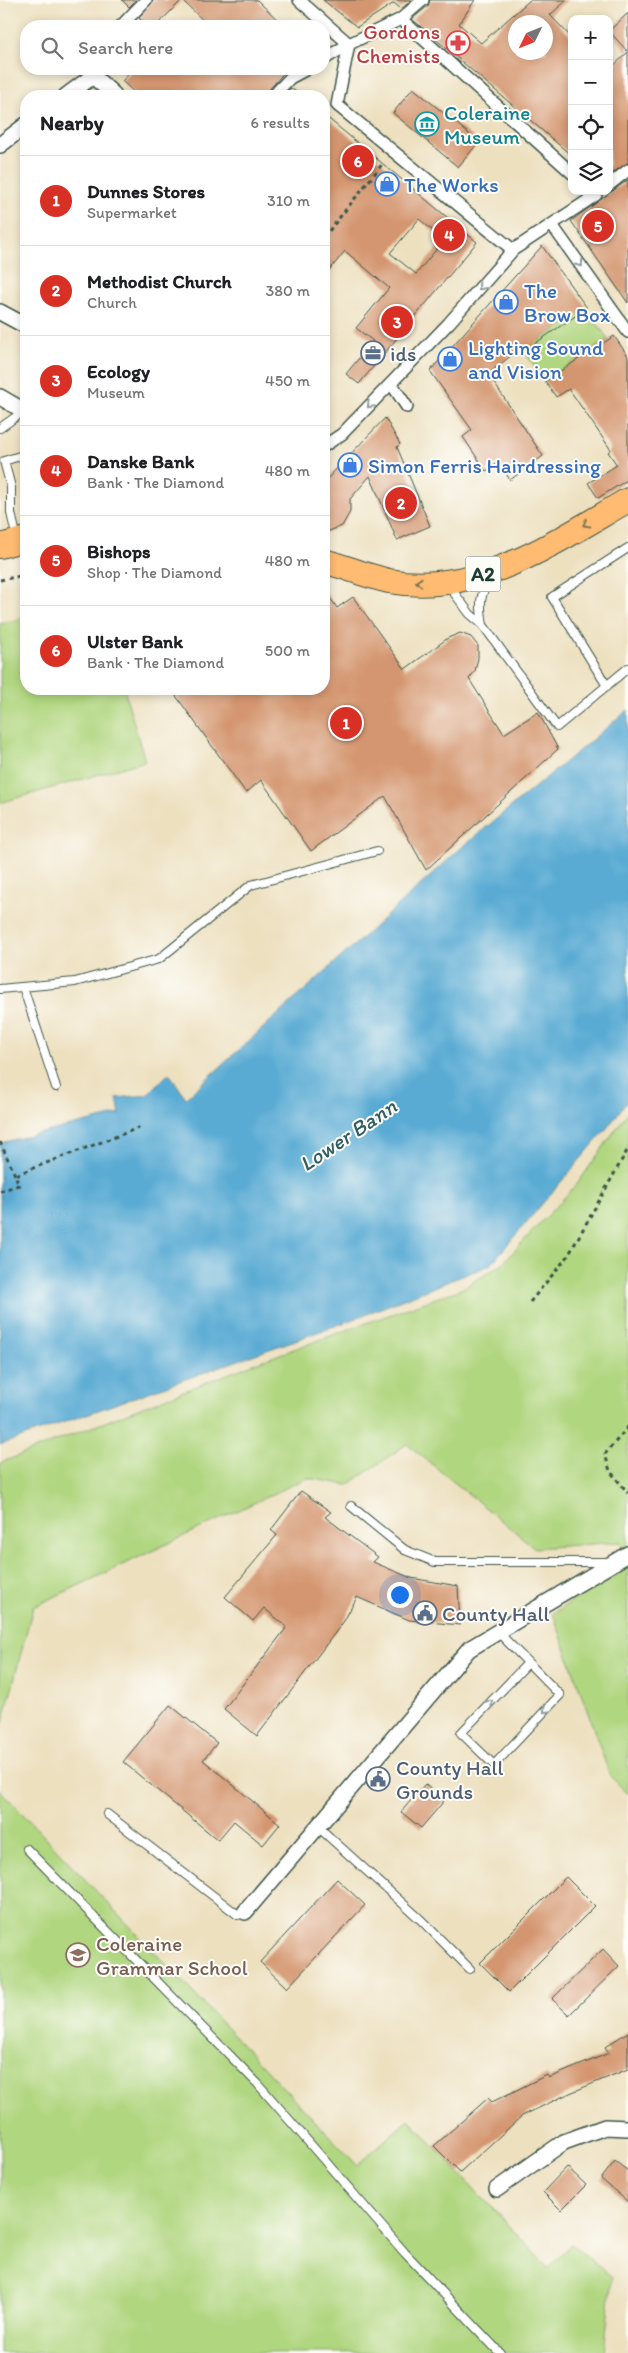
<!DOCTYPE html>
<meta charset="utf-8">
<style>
body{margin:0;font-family:Itim,sans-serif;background:#f6f6f6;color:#202124}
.controls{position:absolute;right:15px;top:15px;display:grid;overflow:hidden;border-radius:10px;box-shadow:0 2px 8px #0003}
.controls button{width:45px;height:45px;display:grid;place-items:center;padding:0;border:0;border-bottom:1px solid #e0e0e0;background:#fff;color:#202124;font:25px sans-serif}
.compass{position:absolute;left:508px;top:15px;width:45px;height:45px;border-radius:50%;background:#fff;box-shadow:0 2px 8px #0003;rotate:227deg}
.you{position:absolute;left:399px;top:1594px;width:18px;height:18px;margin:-12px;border:4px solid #fff;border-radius:50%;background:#1a73e8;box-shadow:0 0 0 8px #1a73e833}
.badge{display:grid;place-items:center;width:32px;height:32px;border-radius:50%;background:#d93025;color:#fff;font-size:16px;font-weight:700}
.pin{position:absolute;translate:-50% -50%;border:2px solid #fff;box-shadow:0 1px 5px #0006}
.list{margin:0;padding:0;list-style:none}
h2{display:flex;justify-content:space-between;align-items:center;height:65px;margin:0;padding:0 20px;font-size:21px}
h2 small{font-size:16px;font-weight:400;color:#757577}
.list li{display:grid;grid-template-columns:32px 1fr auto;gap:15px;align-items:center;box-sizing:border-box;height:90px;padding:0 20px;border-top:1px solid #e0e0e0}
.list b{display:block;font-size:19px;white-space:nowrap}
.list p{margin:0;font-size:16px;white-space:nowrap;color:#757577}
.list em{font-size:16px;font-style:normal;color:#757577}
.icon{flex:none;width:28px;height:28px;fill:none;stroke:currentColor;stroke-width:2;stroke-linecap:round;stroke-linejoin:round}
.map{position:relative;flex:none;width:628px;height:2353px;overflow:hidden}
.search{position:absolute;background:#fff;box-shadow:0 2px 8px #0003;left:20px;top:20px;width:310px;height:55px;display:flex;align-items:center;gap:12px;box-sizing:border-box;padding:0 18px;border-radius:20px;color:#757577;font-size:19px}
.panel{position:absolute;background:#fff;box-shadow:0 2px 8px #0003;left:20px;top:90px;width:310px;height:605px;border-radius:20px}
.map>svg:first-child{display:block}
.green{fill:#b0d67f;stroke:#688a5a}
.water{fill:#5aabd4;stroke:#3c7484}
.building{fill:#d4966f;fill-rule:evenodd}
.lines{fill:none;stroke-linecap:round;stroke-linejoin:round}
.service-casing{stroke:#3e5549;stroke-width:10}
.pedestrian-casing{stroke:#3e5549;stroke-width:14}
.minor-casing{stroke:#3e5549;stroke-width:18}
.primary-casing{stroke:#3e5549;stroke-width:26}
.path{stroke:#3e5549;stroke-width:3;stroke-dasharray:4 4;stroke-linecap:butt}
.service{stroke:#fff;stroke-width:8}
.pedestrian{stroke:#fff;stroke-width:11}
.minor{stroke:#fff;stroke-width:15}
.primary{stroke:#febb71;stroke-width:24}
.oneway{stroke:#8f9e9a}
.oneway2{stroke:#83764f}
.labels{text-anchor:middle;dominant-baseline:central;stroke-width:4;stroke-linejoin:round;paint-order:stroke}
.shield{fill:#fdfcf7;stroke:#62766e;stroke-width:1}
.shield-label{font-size:20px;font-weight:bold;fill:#1f3d34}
.health-label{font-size:21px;fill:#be3a42;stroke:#fdfcf7;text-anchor:end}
.culture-label{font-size:21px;fill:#0d838f;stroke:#fdfcf7;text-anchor:start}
.shop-label{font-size:21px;fill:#366cbe;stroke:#fdfcf7;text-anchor:start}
.service-label{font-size:21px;fill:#4e5e75;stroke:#fdfcf7;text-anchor:start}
.education-label{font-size:21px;fill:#785e54;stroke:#fdfcf7;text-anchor:start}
.water-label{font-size:22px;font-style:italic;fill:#315e64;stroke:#fdfcf7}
</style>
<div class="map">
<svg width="628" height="2353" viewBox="0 0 628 2353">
<rect width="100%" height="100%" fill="#fdfcf7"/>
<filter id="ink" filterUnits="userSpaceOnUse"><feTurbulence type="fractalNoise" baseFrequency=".02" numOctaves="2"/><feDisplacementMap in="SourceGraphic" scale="10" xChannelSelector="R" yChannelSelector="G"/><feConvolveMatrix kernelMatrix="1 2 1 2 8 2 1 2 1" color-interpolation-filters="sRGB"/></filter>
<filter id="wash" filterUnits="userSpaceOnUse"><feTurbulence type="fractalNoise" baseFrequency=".0096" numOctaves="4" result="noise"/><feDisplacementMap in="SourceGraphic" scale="20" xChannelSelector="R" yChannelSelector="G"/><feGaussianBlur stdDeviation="1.12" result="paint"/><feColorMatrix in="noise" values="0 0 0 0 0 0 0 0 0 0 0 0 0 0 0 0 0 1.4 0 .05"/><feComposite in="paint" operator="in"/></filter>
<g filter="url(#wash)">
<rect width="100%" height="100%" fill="#ede0bf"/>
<path class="green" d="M587,309L608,339L545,381L524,351Z
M26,617V689H124L145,761L0,803V624Z
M628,1112V1564L620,1542L535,1548L407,1444L348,1485L307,1478L33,1607L0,1734V1463L258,1362L461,1289L501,1265L578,1183Z
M628,1566V1794L610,1776L553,1613Z
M0,1790L357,2165L409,2119L548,2268L571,2244L612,2277L604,2353H0Z"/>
<path class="water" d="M628,710V1100L608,1127L490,1265L343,1323L0,1445V1143L120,1114L117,1098L147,1095L169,1073L186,1098L460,849Z"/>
<g id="blocks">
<path class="building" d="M122,0H136L129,7Z
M153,0H182L156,26H148L139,18Z
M182,0H257L284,26H209Z
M323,0H412L401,9L394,3L357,27Z
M430,0H475L459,24L481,43L530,0H567L550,15L572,38V156L412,19L428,6ZM516,22H546V52H516Z
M628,13V163L609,175V70L628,52L609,31Z
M134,69H287L268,91L266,96H138L122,81Z
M291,88L301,96H283Z
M413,88L479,142L458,167L393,113Z
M324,115L477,242L359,384L346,374L373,341L356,328L389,288L345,251L324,277ZM419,219L444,240L416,274L390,253Z
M628,180V303L571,221Z
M542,246L587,308L524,351L522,347L488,374L543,456L510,480L499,462L486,471L463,437L472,430L430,371Z
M614,336L628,356V482L627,480L598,498L588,483L617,465L608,452L611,450L569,389L556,397L545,381Z
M385,418L400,444L397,447L430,526L397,540L370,476L350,499V512L342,526L324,533V482Z
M324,589L337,608L353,597L405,669L448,638L460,633L471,637L478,646V658L475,671L469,679L504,734L538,712L558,749L426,870L385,796L311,851L261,780L246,793L171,689H324Z
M301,1491L331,1512L325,1517L378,1557L373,1562L411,1578L458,1586L460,1625L409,1620L357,1597L344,1621L257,1736L224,1709L287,1627L264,1608L253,1621L225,1597L277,1535L271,1530Z
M170,1705L217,1743L203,1760L280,1824L263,1845L234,1821L218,1840L123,1762Z
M425,1784L444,1801L421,1828L401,1812Z
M566,1877L595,1906L509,1992L480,1963Z
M337,1879L365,1905L287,1988L260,1962Z
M603,1949L619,1966L569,2015L552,1999Z
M628,2032V2069L570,2093L522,2116L460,2172L434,2146L488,2098L492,2102L547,2075L549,2078L609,2053L605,2047Z
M615,2161L628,2171V2202L601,2179Z
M567,2167L586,2185L561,2210L543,2192Z"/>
</g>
</g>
<g filter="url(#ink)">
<use href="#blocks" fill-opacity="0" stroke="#3e5549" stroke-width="1"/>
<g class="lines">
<g class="service-casing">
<path id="service" d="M0,428L24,411
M17,539L11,513V487L4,461L26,454
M449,586L470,614L483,625L557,727L628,668
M483,625C480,607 478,591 493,578
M607,686L552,597L628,548
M23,987L56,1087
M0,989L75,982L159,959L251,885L377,851
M351,1506L405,1550L435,1562H608
M497,1631L560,1695L494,1765L461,1733L527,1664
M107,1814L238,1915L245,1912
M316,1825L421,1920L470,1969
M27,1849L258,2084L405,2253L500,2353"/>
</g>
<g class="pedestrian-casing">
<path id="pedestrian" d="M299,0L349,44L324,59
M401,19L423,0
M121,26L146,0
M273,96L290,78L307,69
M572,173L401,19L349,44L337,105L513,250L596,195L592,191
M609,185L628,170
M552,225L628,332
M391,383L407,407
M324,446L342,434L449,323L513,250"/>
</g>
<g class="minor-casing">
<path id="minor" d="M93,76L113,94
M66,96L93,76L96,69
M0,145L26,125
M0,312L26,326
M0,397L26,412
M245,1912L469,1649L628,1554
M497,2189L564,2142L605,2127L628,2128"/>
</g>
<g class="primary-casing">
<path id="primary" d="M0,546L26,539
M324,561C345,567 367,576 389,581C478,597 555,542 628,500"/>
</g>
<path class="path" d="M324,237L384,162
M0,580L26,575
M0,1142L15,1175
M0,1191L19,1185L15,1175L141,1127
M530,1302L568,1256L628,1149
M628,1427L605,1454L610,1471L628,1493"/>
<use href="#service" class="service"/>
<use href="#pedestrian" class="pedestrian"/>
<use href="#minor" class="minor"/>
<use href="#primary" class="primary"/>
</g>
<defs><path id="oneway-chevron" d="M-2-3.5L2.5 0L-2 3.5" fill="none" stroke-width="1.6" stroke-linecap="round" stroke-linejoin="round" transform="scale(1.25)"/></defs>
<g class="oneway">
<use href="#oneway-chevron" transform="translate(580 264) rotate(55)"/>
<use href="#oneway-chevron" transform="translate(481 287) rotate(131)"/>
<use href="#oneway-chevron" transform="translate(370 405) rotate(134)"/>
<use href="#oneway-chevron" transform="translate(490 1703) rotate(-46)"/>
<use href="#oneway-chevron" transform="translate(546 1710) rotate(134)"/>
</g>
<g class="oneway2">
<use href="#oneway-chevron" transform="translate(586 524) rotate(150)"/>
<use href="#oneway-chevron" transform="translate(419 582) rotate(-177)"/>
</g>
</g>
<defs>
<g id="pharmacy-ring" transform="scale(1.25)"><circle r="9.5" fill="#fdfcf7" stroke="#e0444e" stroke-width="1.5"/><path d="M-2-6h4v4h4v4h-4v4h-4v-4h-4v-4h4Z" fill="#e0444e"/></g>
<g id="museum-ring" transform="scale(1.25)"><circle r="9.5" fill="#fdfcf7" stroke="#0f9aa8" stroke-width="1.5"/><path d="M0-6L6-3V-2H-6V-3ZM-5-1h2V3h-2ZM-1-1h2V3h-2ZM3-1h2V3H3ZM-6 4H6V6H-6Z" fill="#0f9aa8"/></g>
<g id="shop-ring" transform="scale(1.25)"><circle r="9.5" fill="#fdfcf7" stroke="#3f7fe0" stroke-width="1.5"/><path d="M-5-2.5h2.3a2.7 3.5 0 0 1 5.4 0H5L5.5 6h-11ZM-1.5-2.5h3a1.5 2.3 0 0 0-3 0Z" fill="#3f7fe0"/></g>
<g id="office-ring" transform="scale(1.25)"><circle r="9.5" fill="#fdfcf7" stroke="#5c6f8a" stroke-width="1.5"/><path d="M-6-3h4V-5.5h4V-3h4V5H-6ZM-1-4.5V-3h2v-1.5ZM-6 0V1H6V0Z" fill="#5c6f8a"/></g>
<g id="civic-ring" transform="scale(1.25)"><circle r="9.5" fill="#fdfcf7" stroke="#5c6f8a" stroke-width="1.5"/><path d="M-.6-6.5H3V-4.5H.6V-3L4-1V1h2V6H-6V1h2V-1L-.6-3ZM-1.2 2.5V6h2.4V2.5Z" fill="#5c6f8a"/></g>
<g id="school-ring" transform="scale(1.25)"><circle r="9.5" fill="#fdfcf7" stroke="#8d6e63" stroke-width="1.5"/><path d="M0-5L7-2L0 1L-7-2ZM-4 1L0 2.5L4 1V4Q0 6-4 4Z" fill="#8d6e63"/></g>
</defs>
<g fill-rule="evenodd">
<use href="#pharmacy-ring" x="458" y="43"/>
<use href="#museum-ring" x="427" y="124"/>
<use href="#shop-ring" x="387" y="184"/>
<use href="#shop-ring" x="506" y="302"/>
<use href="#office-ring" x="373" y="353"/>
<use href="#shop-ring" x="450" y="359"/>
<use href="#shop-ring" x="350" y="465"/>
<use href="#civic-ring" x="425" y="1613"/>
<use href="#civic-ring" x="378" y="1779"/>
<use href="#school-ring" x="78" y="1955"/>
</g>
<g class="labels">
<rect class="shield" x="465.5" y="556.5" width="35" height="35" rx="4"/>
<g class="shield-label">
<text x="483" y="574">A2</text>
</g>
<g class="health-label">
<text x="440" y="31">Gordons<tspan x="440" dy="24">Chemists</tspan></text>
</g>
<g class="culture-label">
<text x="444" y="112">Coleraine<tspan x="444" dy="24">Museum</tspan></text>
</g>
<g class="shop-label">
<text x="404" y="184">The Works</text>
<text x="524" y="290">The<tspan x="524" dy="24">Brow Box</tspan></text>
<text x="468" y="347">Lighting Sound<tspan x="468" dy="24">and Vision</tspan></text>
<text x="368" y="465">Simon Ferris Hairdressing</text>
</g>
<g class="service-label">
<text x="390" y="353">ids</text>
<text x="442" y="1613">County Hall</text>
<text x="396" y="1767">County Hall<tspan x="396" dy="24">Grounds</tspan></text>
</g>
<g class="education-label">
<text x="96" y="1943">Coleraine<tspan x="96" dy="24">Grammar School</tspan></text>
</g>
<g class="water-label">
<text transform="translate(348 1135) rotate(-34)">Lower Bann</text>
</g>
</g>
</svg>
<div class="controls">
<button>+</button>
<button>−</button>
<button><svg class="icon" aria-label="locate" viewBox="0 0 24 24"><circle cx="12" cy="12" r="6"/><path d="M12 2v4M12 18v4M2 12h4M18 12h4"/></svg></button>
<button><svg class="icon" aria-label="layers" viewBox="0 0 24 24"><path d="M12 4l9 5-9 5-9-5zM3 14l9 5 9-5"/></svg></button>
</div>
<svg class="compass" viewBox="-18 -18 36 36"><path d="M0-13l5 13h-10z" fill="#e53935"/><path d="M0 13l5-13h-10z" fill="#757577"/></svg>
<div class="you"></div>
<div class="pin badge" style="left:346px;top:723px">1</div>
<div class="pin badge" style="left:401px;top:503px">2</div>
<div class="pin badge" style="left:397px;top:322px">3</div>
<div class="pin badge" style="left:449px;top:235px">4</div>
<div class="pin badge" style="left:598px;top:226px">5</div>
<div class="pin badge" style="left:358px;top:161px">6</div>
<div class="search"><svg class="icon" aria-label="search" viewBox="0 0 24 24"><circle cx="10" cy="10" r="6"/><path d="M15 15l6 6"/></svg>Search here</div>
<section class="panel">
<h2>Nearby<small>6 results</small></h2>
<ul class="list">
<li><span class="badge">1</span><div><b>Dunnes Stores</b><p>Supermarket</p></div><em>310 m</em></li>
<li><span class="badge">2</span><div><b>Methodist Church</b><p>Church</p></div><em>380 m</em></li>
<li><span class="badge">3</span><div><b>Ecology</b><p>Museum</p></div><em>450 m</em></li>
<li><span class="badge">4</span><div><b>Danske Bank</b><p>Bank · The Diamond</p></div><em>480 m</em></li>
<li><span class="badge">5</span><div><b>Bishops</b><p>Shop · The Diamond</p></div><em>480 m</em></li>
<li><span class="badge">6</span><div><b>Ulster Bank</b><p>Bank · The Diamond</p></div><em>500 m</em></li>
</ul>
</section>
</div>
